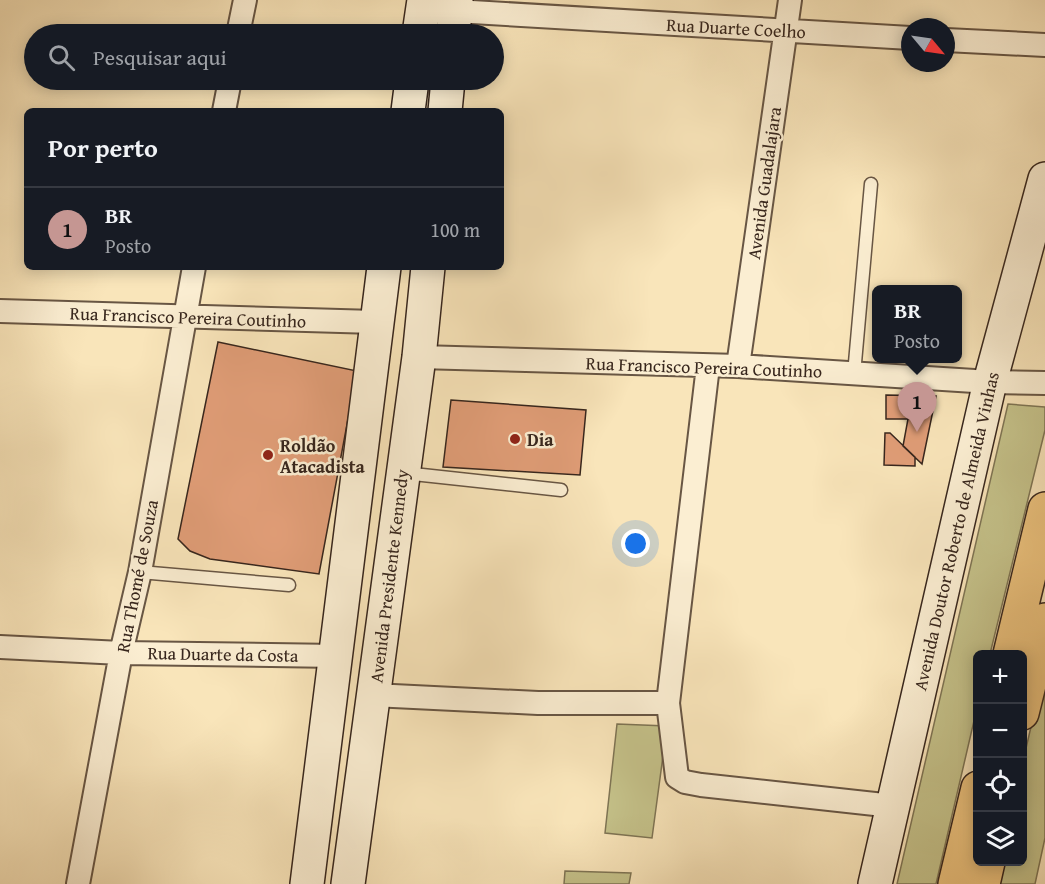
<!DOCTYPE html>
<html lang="pt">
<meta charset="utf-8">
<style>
body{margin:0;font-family:"Gentium Book Plus",serif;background:#20242c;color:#f1f3f6}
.controls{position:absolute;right:18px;bottom:18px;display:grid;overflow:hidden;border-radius:9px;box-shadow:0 3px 15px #0003}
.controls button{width:54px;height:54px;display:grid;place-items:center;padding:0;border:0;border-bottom:2px solid #363941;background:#171b24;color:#f1f3f6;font:30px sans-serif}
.compass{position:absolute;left:901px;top:18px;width:54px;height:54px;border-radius:50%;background:#171b24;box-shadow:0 3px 15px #0003;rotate:119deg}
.you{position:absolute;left:636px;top:544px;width:21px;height:21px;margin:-15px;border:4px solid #fff;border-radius:50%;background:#1a73e8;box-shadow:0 0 0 9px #1a73e833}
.badge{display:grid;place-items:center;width:39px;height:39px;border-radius:50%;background:#c59692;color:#111;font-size:20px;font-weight:700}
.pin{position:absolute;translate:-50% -50px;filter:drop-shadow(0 2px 3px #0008)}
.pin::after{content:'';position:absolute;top:32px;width:21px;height:18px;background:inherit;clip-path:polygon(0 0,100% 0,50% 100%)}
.popup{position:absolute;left:872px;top:285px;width:90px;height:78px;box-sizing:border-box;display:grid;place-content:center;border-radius:9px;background:#171b24;filter:drop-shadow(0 2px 4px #0005);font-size:20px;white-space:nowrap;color:#9ea1a6}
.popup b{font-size:22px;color:#f1f3f6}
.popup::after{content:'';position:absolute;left:50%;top:100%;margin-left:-12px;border:12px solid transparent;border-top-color:#171b24}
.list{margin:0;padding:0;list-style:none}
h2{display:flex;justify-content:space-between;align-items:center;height:78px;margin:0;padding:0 24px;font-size:26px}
h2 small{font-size:20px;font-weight:400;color:#9ea1a6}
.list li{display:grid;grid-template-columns:39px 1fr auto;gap:18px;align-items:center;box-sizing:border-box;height:84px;padding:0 24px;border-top:2px solid #363941}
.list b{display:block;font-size:22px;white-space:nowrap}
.list p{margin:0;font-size:20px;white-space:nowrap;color:#9ea1a6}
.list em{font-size:20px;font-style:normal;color:#9ea1a6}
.icon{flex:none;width:33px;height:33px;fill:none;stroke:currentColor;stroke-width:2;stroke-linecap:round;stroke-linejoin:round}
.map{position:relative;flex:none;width:1045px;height:884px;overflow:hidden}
.search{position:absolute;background:#171b24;box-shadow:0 3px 15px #0003;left:24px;top:24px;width:480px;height:66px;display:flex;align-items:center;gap:15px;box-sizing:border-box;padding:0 21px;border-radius:33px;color:#9ea1a6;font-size:22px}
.panel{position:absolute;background:#171b24;box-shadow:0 3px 15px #0003;left:24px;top:108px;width:480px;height:162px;border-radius:9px}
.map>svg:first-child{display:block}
.green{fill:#c5c28a;stroke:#7e7454;stroke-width:1.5}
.building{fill:#e09d77;stroke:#37261d;stroke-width:1.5}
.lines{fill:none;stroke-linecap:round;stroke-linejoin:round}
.service-casing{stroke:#685644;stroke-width:15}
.minor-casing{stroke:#685644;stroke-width:26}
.secondary-casing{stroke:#37261d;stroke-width:36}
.motorway-casing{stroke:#37261d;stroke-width:36}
.service{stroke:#fbeed2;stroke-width:12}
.minor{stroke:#fbeed2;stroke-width:22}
.secondary{stroke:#fbeed2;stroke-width:33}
.motorway{stroke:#ecc27d;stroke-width:33}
.poi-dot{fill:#8f2418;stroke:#fbeed2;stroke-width:2}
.labels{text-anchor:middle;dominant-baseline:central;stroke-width:5;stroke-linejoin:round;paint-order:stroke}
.street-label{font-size:18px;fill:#37261d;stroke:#fbeed2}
.poi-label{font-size:18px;font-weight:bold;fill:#37261d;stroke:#fbeed2;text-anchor:start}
</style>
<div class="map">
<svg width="1045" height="884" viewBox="0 0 1045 884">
<rect width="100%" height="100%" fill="#f9e5ba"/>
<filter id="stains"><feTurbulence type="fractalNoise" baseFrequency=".00333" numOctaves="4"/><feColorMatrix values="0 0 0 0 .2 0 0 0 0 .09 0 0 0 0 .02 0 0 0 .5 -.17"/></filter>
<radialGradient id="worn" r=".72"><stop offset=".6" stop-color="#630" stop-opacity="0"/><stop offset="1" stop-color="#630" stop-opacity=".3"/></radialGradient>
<path class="green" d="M1008,404L1045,407V430L990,654H978L977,708L936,884H897Z
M1045,667V838L1035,884H994L999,862H1022L1023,761Z
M617,724L667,726L652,838L605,833Z
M565,871L631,873L629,884H564Z"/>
<path class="building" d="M218,342L357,371L319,574L210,559L190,551L178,539Z
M886,395L936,396L922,464L903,446L908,419H886Z
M451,400L586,410L580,475L443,467Z
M885,433H890L915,457V466L884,465Z"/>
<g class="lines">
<g class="service-casing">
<path id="service" d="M854,374L871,184
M404,473L561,490
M140,572L289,585"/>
</g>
<g class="minor-casing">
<path id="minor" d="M455,11L910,38
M238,34L245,0
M946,40L1045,45
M224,111L230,80
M0,311L375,322
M419,357L738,366L990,382L1045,383
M708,366L668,703L677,777L685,782L701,785L893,806
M738,366L790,0
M0,647L121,653L338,656
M373,695L538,703H668
M78,884L121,653L140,572L194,267"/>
</g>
<g class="secondary-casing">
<path id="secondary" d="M419,34L424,0
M453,34L456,0
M408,111L412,80
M445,111L448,80
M307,884L384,267
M348,884L419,357L428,267
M875,884L990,382L1045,179"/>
</g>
<g class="motorway-casing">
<path id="motorway" d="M1010,654L1045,509
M1022,713L1045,620
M955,884L978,788
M983,884L988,862"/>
</g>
<use href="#service" class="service"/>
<use href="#minor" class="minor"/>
<use href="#secondary" class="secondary"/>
<use href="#motorway" class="motorway"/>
</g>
<g class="poi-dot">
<circle cx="515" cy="439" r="6"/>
<circle cx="268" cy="455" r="6"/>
</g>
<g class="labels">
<g class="street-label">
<text transform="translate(736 28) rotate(3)">Rua Duarte Coelho</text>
<text transform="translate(764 183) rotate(-82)">Avenida Guadalajara</text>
<text transform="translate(188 317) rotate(2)">Rua Francisco Pereira Coutinho</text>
<text transform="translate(704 367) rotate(2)">Rua Francisco Pereira Coutinho</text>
<text transform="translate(956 531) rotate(-77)">Avenida Doutor Roberto de Almeida Vinhas</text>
<text transform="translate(137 576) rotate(-79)">Rua Thomé de Souza</text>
<text transform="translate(389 576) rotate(-83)">Avenida Presidente Kennedy</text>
<text transform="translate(223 654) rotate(1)">Rua Duarte da Costa</text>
</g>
<g class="poi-label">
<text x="527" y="439">Dia</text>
<text x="280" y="445">Roldão<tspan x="280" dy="21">Atacadista</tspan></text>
</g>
</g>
<rect width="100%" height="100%" filter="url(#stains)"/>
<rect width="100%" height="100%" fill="url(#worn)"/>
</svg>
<div class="controls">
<button>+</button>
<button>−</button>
<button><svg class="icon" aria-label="locate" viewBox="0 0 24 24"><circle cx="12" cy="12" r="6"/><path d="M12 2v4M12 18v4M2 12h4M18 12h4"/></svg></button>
<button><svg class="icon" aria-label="layers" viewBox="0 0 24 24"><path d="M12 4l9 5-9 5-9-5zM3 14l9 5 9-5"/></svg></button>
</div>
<svg class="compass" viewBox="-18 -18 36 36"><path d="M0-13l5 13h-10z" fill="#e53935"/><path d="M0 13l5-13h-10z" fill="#9ea1a6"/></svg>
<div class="you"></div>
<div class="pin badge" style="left:917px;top:432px">1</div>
<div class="popup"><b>BR</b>Posto</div>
<div class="search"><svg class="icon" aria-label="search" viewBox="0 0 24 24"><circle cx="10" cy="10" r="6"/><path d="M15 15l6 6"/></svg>Pesquisar aqui</div>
<section class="panel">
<h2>Por perto<small></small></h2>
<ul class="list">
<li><span class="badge">1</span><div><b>BR</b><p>Posto</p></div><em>100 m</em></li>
</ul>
</section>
</div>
